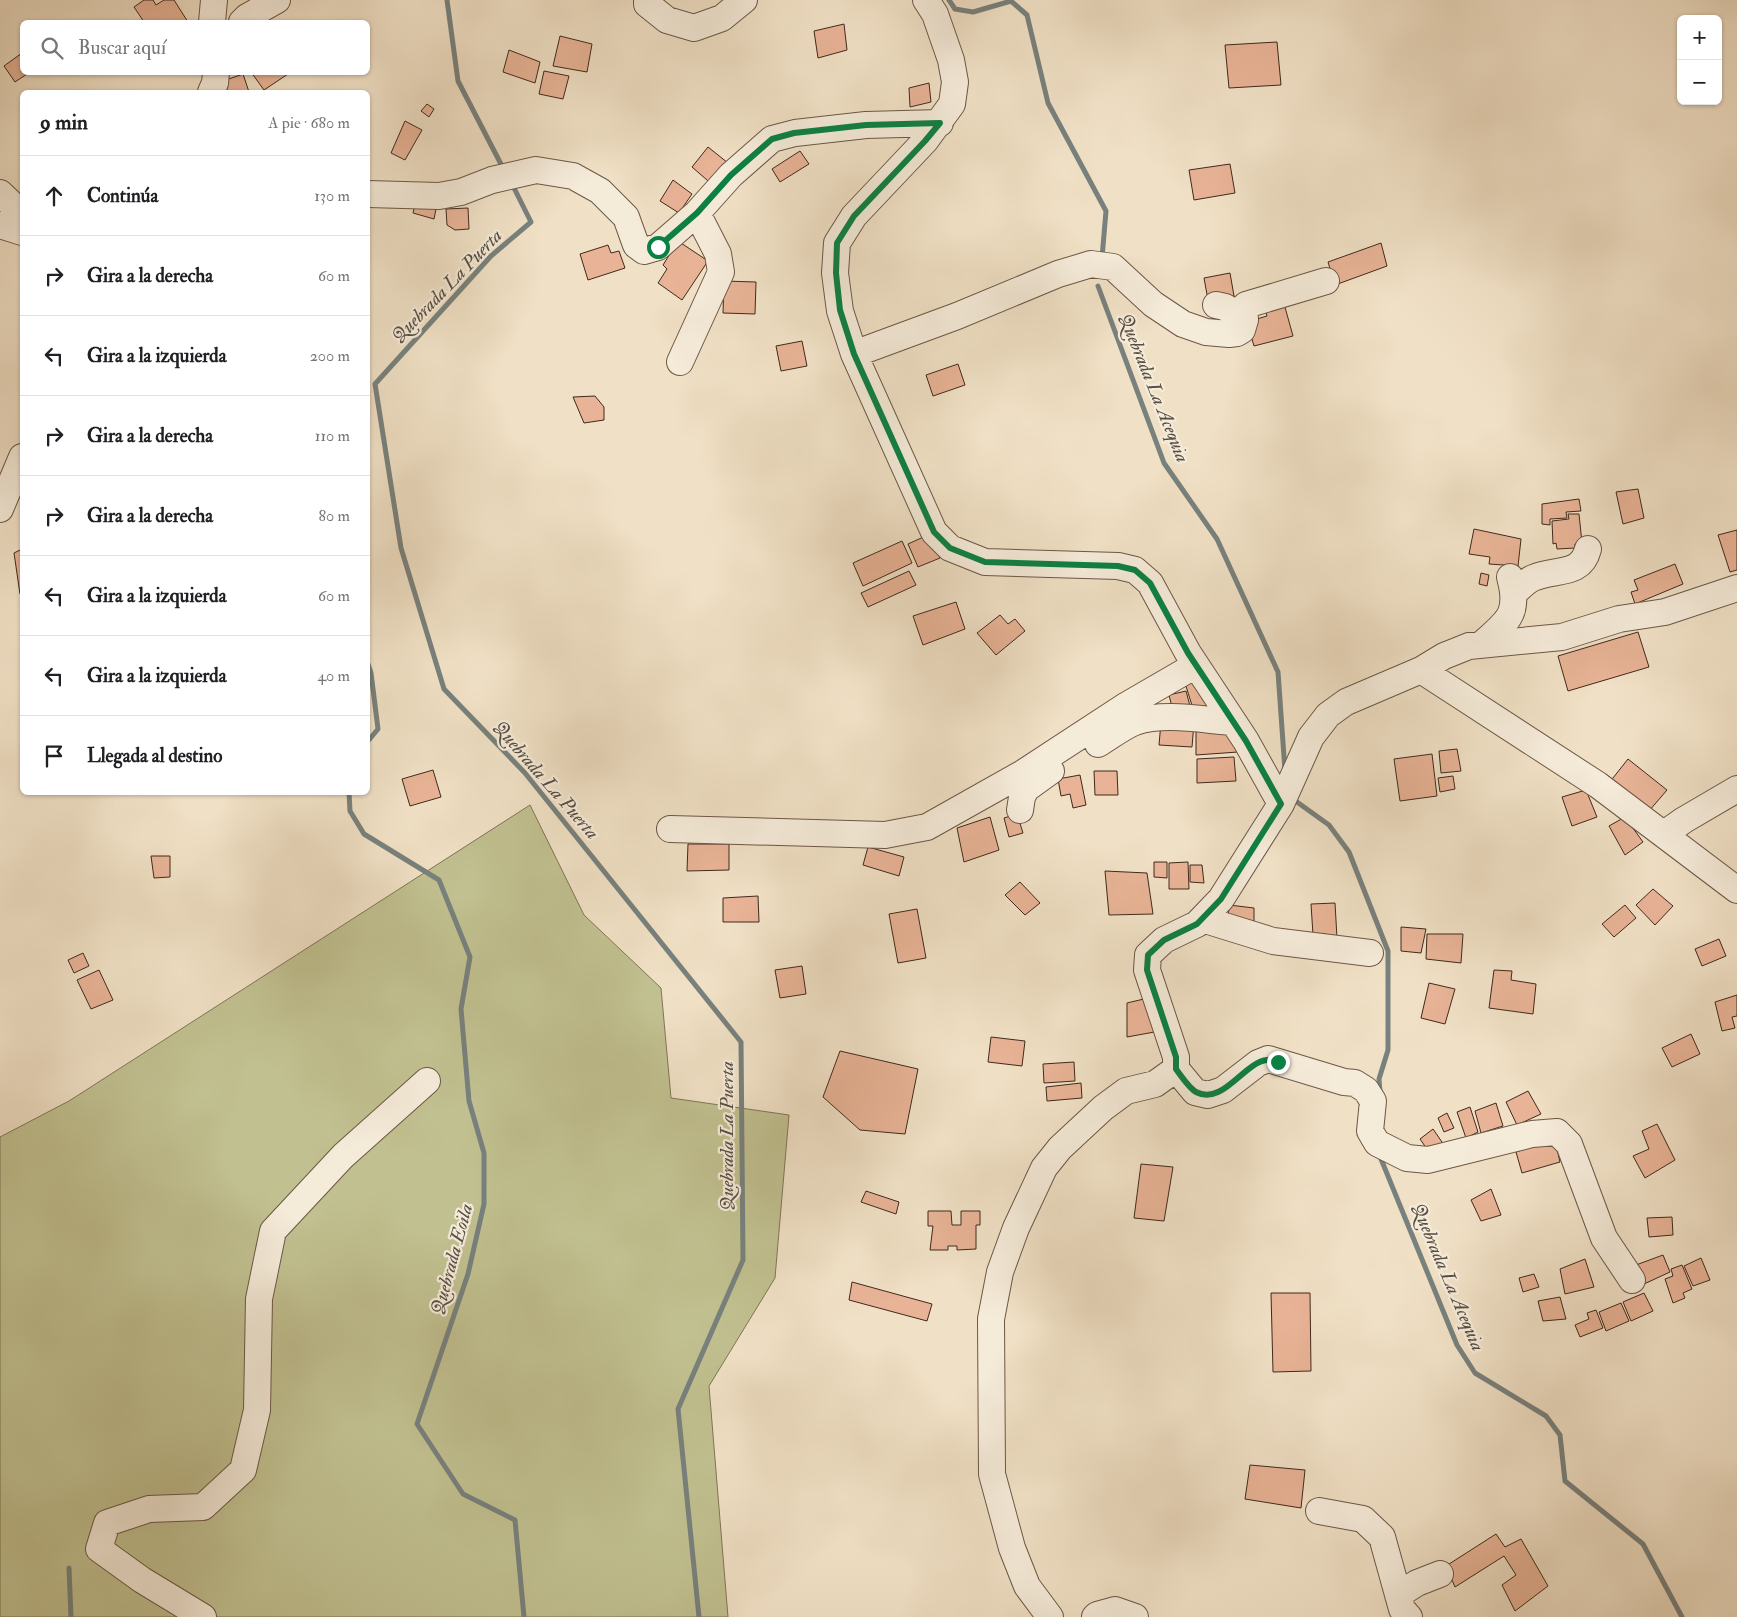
<!DOCTYPE html>
<html lang="es">
<meta charset="utf-8">
<style>
body{margin:0;font-family:"IM FELL Double Pica",serif;background:#f6f6f6;color:#202124}
.controls{position:absolute;right:15px;top:15px;display:grid;overflow:hidden;border-radius:8px;box-shadow:0 1px 4px #0004}
.controls button{width:45px;height:45px;display:grid;place-items:center;padding:0;border:0;border-bottom:1px solid #e0e0e0;background:#fff;color:#202124;font:25px sans-serif}
.stop{position:absolute;width:15px;height:15px;margin:-11px;border:4px solid #0b8043;border-radius:50%;background:#fff}
.stop.end{background:#0b8043;border-color:#fff;box-shadow:0 1px 5px #0008}
.list{margin:0;padding:0;list-style:none}
h2{display:flex;justify-content:space-between;align-items:center;height:65px;margin:0;padding:0 20px;font-size:21px}
h2 small{font-size:16px;font-weight:400;color:#757577}
.list li{display:grid;grid-template-columns:32px 1fr auto;gap:15px;align-items:center;box-sizing:border-box;height:80px;padding:0 20px;border-top:1px solid #e0e0e0}
.list b{display:block;font-size:19px;white-space:nowrap}
.list em{font-size:16px;font-style:normal;color:#757577}
.icon{flex:none;width:28px;height:28px;fill:none;stroke:currentColor;stroke-width:2;stroke-linecap:round;stroke-linejoin:round}
.map{position:relative;flex:none;width:1737px;height:1617px;overflow:hidden}
.search{position:absolute;background:#fff;box-shadow:0 1px 4px #0004;left:20px;top:20px;width:350px;height:55px;display:flex;align-items:center;gap:12px;box-sizing:border-box;padding:0 18px;border-radius:8px;color:#757577;font-size:19px}
.panel{position:absolute;background:#fff;box-shadow:0 1px 4px #0004;left:20px;top:90px;width:350px;height:705px;border-radius:8px}
.map>svg:first-child{display:block}
.green{fill:#c1c090;stroke:#807456}
.lines{fill:none;stroke-linecap:round;stroke-linejoin:round}
.stream{stroke:#78817d;stroke-width:5}
.building{fill:#e8b396;stroke:#40291b}
.minor-casing{stroke:#6c5746;stroke-width:28}
.minor{stroke:#f5ebd9;stroke-width:26}
.route{stroke:#0b8043;stroke-width:6}
.labels{text-anchor:middle;dominant-baseline:central;stroke-width:4.5;stroke-linejoin:round;paint-order:stroke}
.water-label{font-size:19px;font-style:italic;fill:#584e44;stroke:#f5ebd9}
</style>
<div class="map">
<svg width="1737" height="1617" viewBox="0 0 1737 1617">
<rect width="100%" height="100%" fill="#f0e0c5"/>
<filter id="stains"><feTurbulence type="fractalNoise" baseFrequency=".004" numOctaves="4"/><feColorMatrix values="0 0 0 0 .2 0 0 0 0 .09 0 0 0 0 .02 0 0 0 .5 -.17"/></filter>
<radialGradient id="worn" r=".72"><stop offset=".6" stop-color="#630" stop-opacity="0"/><stop offset="1" stop-color="#630" stop-opacity=".3"/></radialGradient>
<path class="green" d="M530,805L584,915L661,988L671,1098L789,1115L775,1278L709,1386L728,1617H0V1137L69,1101Z"/>
<g class="lines">
<path class="stream" d="M447,0L458,81L504,170
M949,0L955,9L973,12L1011,1L1027,15L1048,103L1106,211L1102,258
M512,184L531,222L491,256L375,384L401,548L444,689L525,773L741,1042L743,1260L678,1409L699,1617
M1098,286L1164,463L1217,539L1278,672L1285,771
M368,664L371,673L378,729L368,741
M349,792L350,811L364,834L439,880L470,957L461,1009L469,1101L484,1153V1204L468,1274L417,1424L463,1494L515,1520L524,1617
M1297,802L1329,825L1349,852L1388,951V1050L1379,1079L1380,1092
M1381,1159L1457,1345L1475,1373L1546,1416L1560,1435L1565,1481L1643,1544L1682,1617
M69,1568L71,1617"/>
</g>
<path class="building" d="M144,0H153L156,5L164,0H174L188,22H144L134,7Z
M844,24L847,50L818,58L814,31Z
M560,36L592,44L587,72L553,66Z
M1277,42L1281,85L1229,88L1225,45Z
M509,50L540,62L535,83L503,72Z
M22,53V72H30L15,82L4,66Z
M544,71L569,76L563,99L539,94Z
M251,72H287L288,74L264,90Z
M243,74L249,92H228L223,81Z
M929,83L931,102L910,107L909,88Z
M427,104L434,109L429,117L421,111Z
M405,121L422,130L405,160L391,153Z
M708,147L733,167L715,187L692,167Z
M800,151L809,164L780,182L772,169Z
M1230,164L1235,193L1194,200L1189,170Z
M673,180L692,194L679,213L660,201Z
M415,204L436,209L434,219L413,213Z
M468,208L469,229L455,230L447,225L446,209Z
M678,241L708,261L682,300L658,283L667,269L663,265Z
M1381,243L1387,266L1335,285L1328,262Z
M608,245L611,253L619,251L625,268L588,280L580,254Z
M1230,273L1234,296L1208,300L1204,278Z
M724,281L756,282L755,314L723,313Z
M1283,300L1293,336L1254,346L1247,322L1267,316L1264,305Z
M802,341L807,366L781,371L776,346Z
M958,364L965,385L933,396L926,375Z
M595,396L604,407V420L584,423L573,397Z
M1638,489L1644,518L1623,524L1616,492Z
M1579,499L1581,511L1566,512L1567,518L1550,519V525L1542,524V504Z
M1568,514H1579L1582,543L1575,544V548L1557,549L1556,543L1553,544L1552,521L1569,519Z
M1474,529L1521,539L1518,566L1489,564L1490,557L1469,554Z
M1737,530V570L1730,572L1718,535Z
M930,534L940,558L918,567L908,544Z
M902,541L912,563L863,586L853,563Z
M22,549V593L20,594L14,553Z
M1675,564L1683,584L1635,604L1631,592L1638,590L1634,580Z
M909,571L916,585L868,607L861,593Z
M1481,573L1489,575L1487,586L1479,584Z
M956,602L965,629L923,645L913,616Z
M1000,615L1008,624L1015,619L1025,631L996,655L977,633Z
M1638,632L1649,667L1568,691L1558,656Z
M1197,679L1215,714L1195,715L1185,683Z
M1186,691L1193,717L1174,715L1169,695Z
M1161,722L1194,723L1192,747L1159,745Z
M1223,725L1238,752L1196,755V726Z
M1457,749L1461,771L1441,773L1439,751Z
M1432,754L1437,796L1400,801L1394,759Z
M1234,757L1236,781L1197,783V759Z
M1628,759L1667,790L1649,811L1609,783Z
M433,770L441,797L410,806L402,779Z
M1094,771H1117L1118,795H1095Z
M1080,775L1086,805L1073,808L1070,794L1061,796L1058,779Z
M1453,776L1455,789L1440,792L1438,778Z
M1586,790L1597,817L1572,826L1562,797Z
M1017,814L1023,833L1009,837L1004,818Z
M990,817L999,850L964,862L957,828Z
M1625,817L1643,842L1625,855L1609,826Z
M688,844H729V870L687,871Z
M868,847L904,857L899,876L863,865Z
M151,856H170V877L154,878Z
M1154,862H1167V878L1154,877Z
M1188,862L1189,889H1169V863Z
M1190,865H1202L1204,883L1190,882Z
M1105,871L1147,873L1153,914L1109,915Z
M1020,882L1040,903L1025,915L1005,895Z
M1653,889L1673,906L1655,925L1636,905Z
M758,896L759,922H723V898Z
M1335,903L1337,938L1325,934L1313,935L1311,904Z
M1229,905L1254,908V925L1228,923Z
M1625,905L1636,918L1614,937L1602,924Z
M917,909L926,958L898,963L889,914Z
M1401,927L1426,929L1421,953L1401,951Z
M1427,934H1463L1461,963L1426,959Z
M1719,939L1726,956L1702,966L1695,949Z
M83,953L89,966L74,973L68,960Z
M802,966L806,994L780,998L775,970Z
M99,970L113,1000L91,1009L77,980Z
M1494,970L1512,971L1511,980L1536,984L1533,1014L1489,1008Z
M1429,983L1455,989L1445,1024L1421,1018Z
M1737,995V1016L1732,1017L1735,1028L1722,1031L1715,1002Z
M1148,998L1160,1031L1127,1037V1003Z
M1691,1034L1700,1054L1672,1067L1662,1048Z
M991,1037L1025,1041L1022,1066L988,1062Z
M840,1051L918,1069L905,1134L860,1130L823,1097Z
M1074,1062L1075,1081L1044,1083L1043,1064Z
M1081,1083L1082,1098L1047,1101L1046,1087Z
M1528,1091L1541,1114L1517,1125L1506,1102Z
M1496,1103L1503,1126L1481,1133L1475,1111Z
M1470,1107L1478,1132L1466,1138L1457,1112Z
M1447,1113L1454,1128L1444,1132L1438,1118Z
M1657,1124L1675,1160L1645,1178L1633,1156L1649,1149L1642,1131Z
M1433,1129L1444,1145L1429,1152L1420,1139Z
M1550,1140L1557,1149L1560,1162L1522,1173L1516,1152Z
M1141,1164L1173,1167L1164,1221L1134,1218Z
M1491,1189L1501,1215L1481,1221L1471,1200Z
M866,1191L899,1202L896,1214L861,1202Z
M928,1211H951L952,1225H961V1211H980V1225H976V1249L957,1250V1246H948V1250H930L933,1226H928Z
M1672,1217L1673,1235L1649,1237L1647,1218Z
M1663,1255L1670,1272L1644,1284L1636,1265Z
M1701,1258L1710,1280L1693,1286L1684,1266Z
M1585,1259L1594,1287L1565,1294L1560,1269Z
M1682,1265L1692,1289L1683,1293L1685,1298L1673,1303L1665,1279L1673,1276L1671,1269Z
M1534,1274L1539,1287L1523,1292L1519,1278Z
M852,1282L932,1304L927,1321L849,1300Z
M1271,1293H1310L1311,1371L1273,1372Z
M1644,1293L1653,1311L1631,1321L1623,1302Z
M1560,1297L1566,1319L1543,1321L1538,1301Z
M1621,1303L1629,1321L1606,1331L1599,1312Z
M1596,1310L1603,1328L1580,1337L1575,1325L1589,1319L1587,1313Z
M1250,1465L1305,1470L1301,1508L1245,1499Z
M1496,1534L1505,1547L1521,1539L1548,1586L1515,1611L1502,1585L1516,1575L1504,1556L1455,1587L1446,1566Z"/>
<g class="lines">
<g class="minor-casing">
<path id="minor" d="M647,0V4L667,20L694,28L722,18L744,0
M926,0L935,14L951,60L955,82L952,104L925,141L854,216L837,243L835,273L840,311L854,354L934,532L950,548L985,562L1118,566L1135,570L1150,583L1188,653L1246,741L1281,804
M212,22L214,0
M242,22L247,17L277,0
M211,92L215,83L216,72
M0,193L22,214
M368,194L439,196L461,192L492,180L536,170L573,176L600,191L626,217L636,245L644,251L658,247L697,213L731,175L772,139L795,133L866,125L940,123
M0,225L22,232
M1216,305L1225,307L1245,320
M854,354L957,316L1058,274L1091,264L1113,267L1153,304L1183,324L1206,332L1229,334L1237,333L1242,330L1245,320L1244,307L1246,305L1326,281
M680,362L721,272L718,254L697,213
M0,509L22,457
M1514,593C1520,588 1526,581 1533,578C1555,568 1581,577 1588,549
M1482,644C1508,621 1520,614 1510,577
M1421,670L1598,785L1737,890
M1098,744C1110,737 1122,727 1135,722C1164,712 1203,720 1233,722
M1020,810L1022,797L1026,789L1051,771
M670,829L885,835L927,827L1023,773L1127,705L1196,665
M1664,834L1684,820L1737,789
M1202,919L1273,941L1370,953
M1176,1069L1195,1092L1208,1095L1223,1090L1258,1063L1268,1059L1344,1082L1355,1083L1366,1090L1373,1101L1370,1131L1377,1143L1407,1158L1428,1160L1532,1134L1557,1132L1569,1144L1604,1238L1632,1280
M1319,1511L1363,1519L1382,1537L1402,1609L1409,1617
M1398,1595L1417,1583L1440,1574
M203,1617L142,1580L99,1549L107,1523L149,1509L203,1507L243,1470L257,1410L259,1299L273,1231L343,1156L427,1081
M1050,1617L1027,1586L1012,1548L992,1474L991,1319L1000,1272L1016,1228L1044,1168L1060,1148L1103,1108L1126,1091L1155,1084L1176,1069V1057L1147,970L1148,955L1164,940L1197,924L1221,899L1281,804L1311,737L1328,715L1346,702L1421,670L1444,656L1469,646L1562,637L1619,619L1665,612L1737,588
M1095,1617L1097,1615L1115,1610L1135,1617"/>
</g>
<use href="#minor" class="minor"/>
</g>
<g class="lines">
<path class="route" d="M658,247L697,213L731,175L772,139L794,133L866,125L940,123L925,141L854,216L837,243L836,273L840,310L854,354L934,532L950,548L985,562L1118,566L1135,570L1150,583L1188,653L1246,741L1281,804L1221,899L1197,924L1164,940L1148,955L1147,970L1176,1057V1069C1181,1076 1189,1088 1196,1092C1223,1106 1244,1062 1267,1060C1271,1059 1275,1061 1278,1062"/>
</g>
<g class="labels">
<g class="water-label">
<text transform="translate(447 286) rotate(-46)">Quebrada La Puerta</text>
<text transform="translate(1154 388) rotate(68)">Quebrada La Acequia</text>
<text transform="translate(546 780) rotate(49)">Quebrada La Puerta</text>
<text transform="translate(727 1136) rotate(-90)">Quebrada La Puerta</text>
<text transform="translate(452 1259) rotate(-75)">Quebrada Eoila</text>
<text transform="translate(1448 1277) rotate(67)">Quebrada La Acequia</text>
</g>
</g>
<rect width="100%" height="100%" filter="url(#stains)"/>
<rect width="100%" height="100%" fill="url(#worn)"/>
</svg>
<div class="controls">
<button>+</button>
<button>−</button>
</div>
<div class="stop" style="left:658px;top:247px"></div>
<div class="stop end" style="left:1278px;top:1062px"></div>
<div class="search"><svg class="icon" aria-label="search" viewBox="0 0 24 24"><circle cx="10" cy="10" r="6"/><path d="M15 15l6 6"/></svg>Buscar aquí</div>
<section class="panel">
<h2>9 min<small>A pie · 680 m</small></h2>
<ul class="list">
<li><svg class="icon" aria-label="ahead" viewBox="0 0 24 24"><path d="M12 20V5M6 11l6-6 6 6"/></svg><div><b>Continúa</b></div><em>130 m</em></li>
<li><svg class="icon" aria-label="right" viewBox="0 0 24 24"><path d="M7 20v-9h11M14 6l5 5-5 5"/></svg><div><b>Gira a la derecha</b></div><em>60 m</em></li>
<li><svg class="icon" aria-label="left" viewBox="0 0 24 24"><path d="M17 20v-9H6M10 6l-5 5 5 5"/></svg><div><b>Gira a la izquierda</b></div><em>200 m</em></li>
<li><svg class="icon" aria-label="right" viewBox="0 0 24 24"><path d="M7 20v-9h11M14 6l5 5-5 5"/></svg><div><b>Gira a la derecha</b></div><em>110 m</em></li>
<li><svg class="icon" aria-label="right" viewBox="0 0 24 24"><path d="M7 20v-9h11M14 6l5 5-5 5"/></svg><div><b>Gira a la derecha</b></div><em>80 m</em></li>
<li><svg class="icon" aria-label="left" viewBox="0 0 24 24"><path d="M17 20v-9H6M10 6l-5 5 5 5"/></svg><div><b>Gira a la izquierda</b></div><em>60 m</em></li>
<li><svg class="icon" aria-label="left" viewBox="0 0 24 24"><path d="M17 20v-9H6M10 6l-5 5 5 5"/></svg><div><b>Gira a la izquierda</b></div><em>40 m</em></li>
<li><svg class="icon" aria-label="arrive" viewBox="0 0 24 24"><path d="M6 21V4h12l-3 4 3 4H6"/></svg><div><b>Llegada al destino</b></div></li>
</ul>
</section>
</div>
